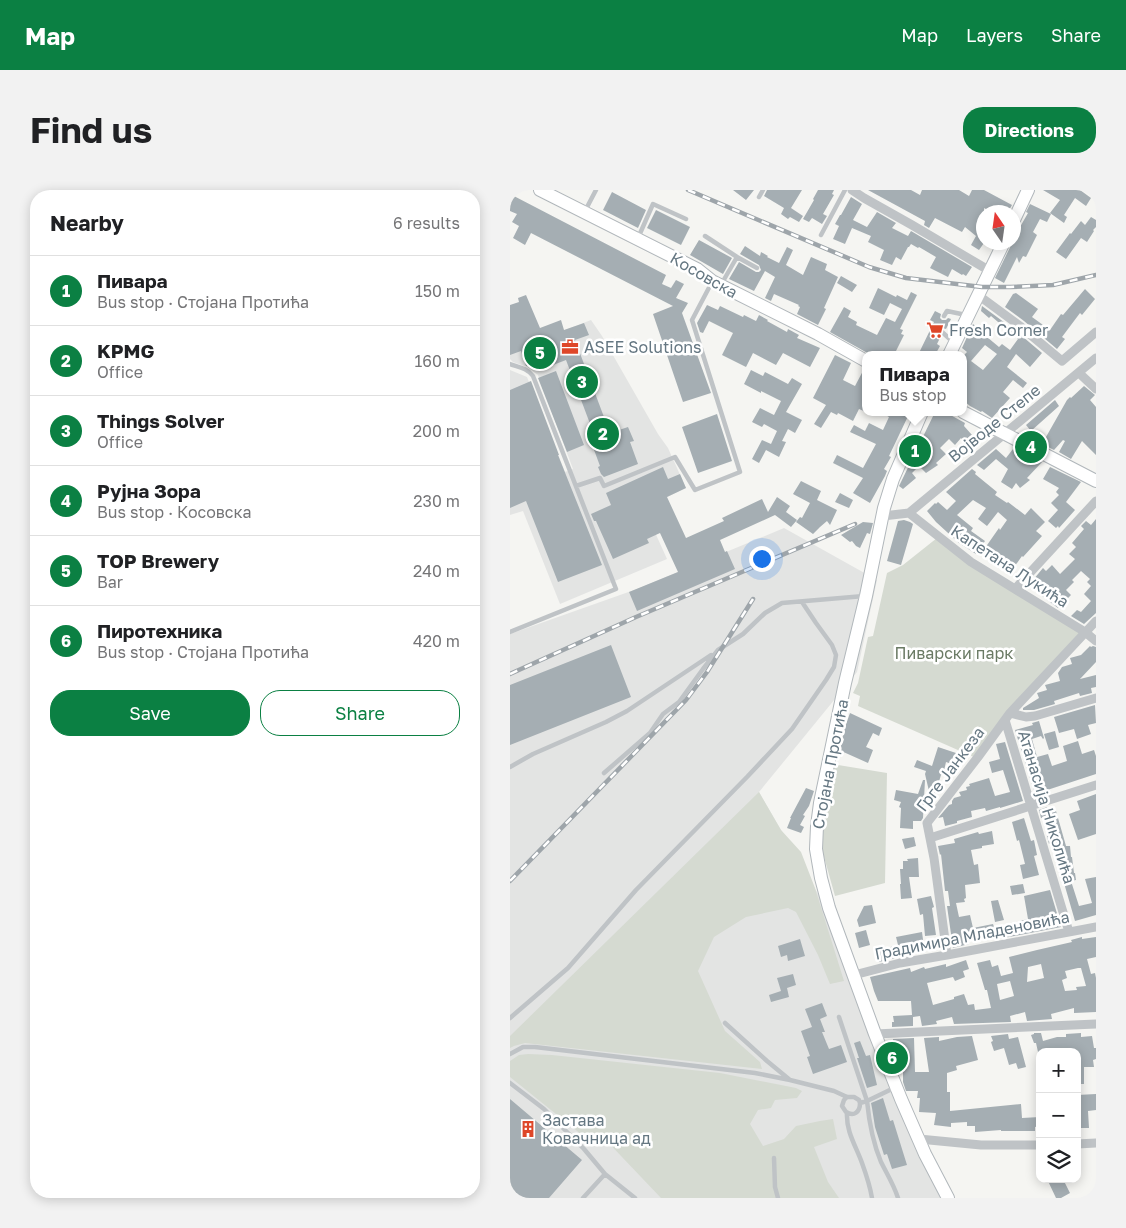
<!DOCTYPE html>
<meta charset="utf-8">
<style>
body{margin:0;font-family:"Golos Text",sans-serif;background:#f2f2f2;color:#202124}
.controls{position:absolute;right:15px;bottom:15px;display:grid;overflow:hidden;border-radius:10px;box-shadow:0 2px 12px #0003}
.controls button{width:45px;height:45px;display:grid;place-items:center;padding:0;border:0;border-bottom:1px solid #e0e0e0;background:#fff;color:#202124;font:25px sans-serif}
.compass{position:absolute;left:466px;top:15px;width:45px;height:45px;border-radius:50%;background:#fff;box-shadow:0 2px 12px #0003;rotate:347deg}
.you{position:absolute;left:251px;top:368px;width:18px;height:18px;margin:-12px;border:4px solid #fff;border-radius:50%;background:#1a73e8;box-shadow:0 0 0 8px #1a73e833}
.badge{display:grid;place-items:center;width:32px;height:32px;border-radius:50%;background:#0b8043;color:#fff;font-size:16px;font-weight:700}
.pin{position:absolute;translate:-50% -50%;border:2px solid #fff;box-shadow:0 1px 5px #0006}
.popup{position:absolute;left:352px;top:161px;width:105px;height:65px;box-sizing:border-box;display:grid;place-content:center;border-radius:10px;background:#fff;filter:drop-shadow(0 1px 4px #0005);font-size:16px;white-space:nowrap;color:#757577}
.popup b{font-size:19px;color:#202124}
.popup::after{content:'';position:absolute;left:50%;top:100%;margin-left:-10px;border:10px solid transparent;border-top-color:#fff}
.list{margin:0;padding:0;list-style:none}
h2{display:flex;justify-content:space-between;align-items:center;height:65px;margin:0;padding:0 20px;font-size:21px}
h2 small{font-size:16px;font-weight:400;color:#757577}
.list li{display:grid;grid-template-columns:32px 1fr auto;gap:15px;align-items:center;box-sizing:border-box;height:70px;padding:0 20px;border-top:1px solid #e0e0e0}
.list b{display:block;font-size:19px;white-space:nowrap}
.list p{margin:0;font-size:16px;white-space:nowrap;color:#757577}
.list em{font-size:16px;font-style:normal;color:#757577}
.actions{display:flex;gap:10px;padding:15px 20px}
.actions a{flex:1;padding:11px 0;border:1px solid #0b8043;border-radius:20px;text-align:center;font-size:18px;color:#0b8043}
.actions .main{background:#0b8043;color:#fff}
.icon{flex:none;width:28px;height:28px;fill:none;stroke:currentColor;stroke-width:2;stroke-linecap:round;stroke-linejoin:round}
.map{position:relative;flex:none;width:586px;height:1008px;overflow:hidden;border-radius:20px}
header{display:flex;align-items:center;gap:30px;box-sizing:border-box;height:70px;padding:0 25px;background:#0b8043;color:#fff}
header strong{font-size:24px}
nav{display:flex;gap:28px;margin-inline-start:auto;font-size:18px}
.intro{display:flex;align-items:center;justify-content:space-between;box-sizing:border-box;height:120px;padding:0 30px}
h1{margin:0;font-size:35px}
.button{padding:12px 22px;border-radius:20px;background:#0b8043;color:#fff;font-size:18px;font-weight:700}
main{display:flex;gap:30px;padding:0 30px}
aside{flex:1;background:#fff;border-radius:20px;box-shadow:0 2px 12px #0003}
.map>svg:first-child{display:block}
.built{fill:#e3e4e3}
.green{fill:#d5dad1}
.building{fill:#a5aeb3;fill-rule:evenodd}
.lines{fill:none;stroke-linecap:round;stroke-linejoin:round}
.secondary-casing{stroke:#b1b7bb;stroke-width:14}
.lane{stroke:#bfc3c6;stroke-width:4.5}
.street{stroke:#bfc3c6;stroke-width:9}
.secondary{stroke:#fff;stroke-width:12}
.rail-casing{stroke:#9ea5aa;stroke-width:4.5}
.rail{stroke:#fff;stroke-width:2.5;stroke-dasharray:8;stroke-linecap:butt}
.labels{text-anchor:middle;dominant-baseline:central;stroke-width:5;stroke-linejoin:round;paint-order:stroke}
.street-label{font-size:16px;fill:#657782;stroke:#fff}
.poi-label{font-size:16px;fill:#657782;stroke:#fff;text-anchor:start}
.park-label{font-size:16px;fill:#6a7a64;stroke:#fff}
</style>
<header>
<strong>Map</strong>
<nav><a>Map</a><a>Layers</a><a>Share</a></nav>
</header>
<div class="intro"><h1>Find us</h1><a class="button">Directions</a></div>
<main>
<aside>
<h2>Nearby<small>6 results</small></h2>
<ul class="list">
<li><span class="badge">1</span><div><b>Пивара</b><p>Bus stop · Стојана Протића</p></div><em>150 m</em></li>
<li><span class="badge">2</span><div><b>KPMG</b><p>Office</p></div><em>160 m</em></li>
<li><span class="badge">3</span><div><b>Things Solver</b><p>Office</p></div><em>200 m</em></li>
<li><span class="badge">4</span><div><b>Рујна Зора</b><p>Bus stop · Косовска</p></div><em>230 m</em></li>
<li><span class="badge">5</span><div><b>TOP Brewery</b><p>Bar</p></div><em>240 m</em></li>
<li><span class="badge">6</span><div><b>Пиротехника</b><p>Bus stop · Стојана Протића</p></div><em>420 m</em></li>
</ul>
<div class="actions"><a class="main">Save</a><a>Share</a></div>
</aside>
<div class="map">
<svg width="586" height="1008" viewBox="0 0 586 1008">
<rect width="100%" height="100%" fill="#f5f5f2"/>
<path class="built" d="M81,130L92,146L148,244L158,258L176,298L134,318L157,369L50,414L13,321L0,325V180L17,187L55,282L63,279L28,185L17,177L3,172L0,169V154L32,149Z
M274,338L367,390L347,482L249,602L322,728L395,917L441,1008H0V444L127,399Z"/>
<path class="green" d="M427,348L573,444L466,568L348,516L350,506L343,503L348,493L358,447L363,446L377,383L393,375Z
M322,574L377,583L375,693L325,706L309,649Z
M249,602L271,640L291,662L305,698L334,791L320,794L308,765L286,722L278,718L236,727L204,747L188,781L215,841L250,872L252,879L15,853L4,856L0,858V846Z
M18,864L42,865L210,883L286,898L292,901L287,908L265,910L261,918L248,920L240,934L253,956L274,949L286,936L310,931L323,929L327,949L304,957L318,992L329,1008H151L92,946L82,953L0,887V871L9,865Z"/>
<path class="building" d="M223,0H244L236,10Z
M257,0H292L281,18L293,26L289,32L280,27L278,29L271,24L274,18L254,6Z
M308,0H324L322,4L324,5L313,24L317,26L312,34L302,28L299,32L293,29L304,10L303,9Z
M358,0H401L410,5L412,0H449L459,6L462,0H474L502,15L498,22H482L474,18V53L469,60L461,55L466,46L455,37L452,42L425,28L419,38L414,35L415,31Z
M533,0H570L581,8L576,16L565,8L554,25L557,27L554,33L540,23L550,10Z
M102,2L136,20L128,38L93,20Z
M0,4L156,85L152,94L161,98L166,90L174,94L166,108L178,113L172,123L201,203L173,212L143,124L163,116L21,43L15,55L3,48L9,36L2,32L7,24L0,21Z
M341,7L352,14L343,30L357,37L367,22L386,33L382,38L398,46L401,41L462,77L456,86L453,84L452,85L442,79L438,87L420,78L426,67L409,57L408,58L401,54L399,57H398L391,70L386,67L382,75L370,70L374,60L358,52L361,46L342,38L335,54L323,49L329,36L325,34L330,25H331Z
M520,14L541,24L537,32L530,29L523,42L527,45L516,67L513,66L509,73L507,67L494,93L485,88L510,37L518,23L516,22Z
M146,20L180,37L171,55L137,38Z
M581,27L586,30V37L583,40L584,41L577,52L571,48L556,69L546,62L560,43L561,44L571,31L575,35Z
M189,50L222,68L213,84L180,65Z
M235,56L250,66L251,62L258,66L257,67L269,73L277,57L283,60L276,75L293,85L301,67L317,74L315,80L328,87L314,118L316,119L308,135L287,124L290,117L288,116L289,115L264,104L261,111L255,108L265,87L255,81L244,101L219,89L229,72L246,82H249L251,80L249,75L230,64Z
M331,86L347,95L342,102L327,93Z
M368,98L386,107L387,105L397,110L401,102L407,105L390,139L393,140L391,144L394,145L384,165H361L320,142L334,117L341,121L338,127L347,132L346,135L367,145L376,128L385,132L392,119L380,113L374,125L359,118Z
M575,99L585,109L572,125L570,123L552,147L555,149L547,159L514,131L495,117L503,104L506,103L528,119L522,127L540,140L551,124L553,125Z
M16,105L30,138L51,130L54,140L74,133L79,145L65,150L100,243L118,237L124,251L120,252L128,274L94,287L91,284L88,277L90,276L80,249L85,247L56,170L43,175L40,168L18,176H16L11,161L0,165V115L9,112L8,108Z
M197,115L208,120L210,116L233,127L234,125L246,131L249,125L258,130L257,131L277,142L278,139L289,145L287,148L310,158L300,177L273,163L266,175L243,163L236,177L212,165L223,143L199,131L193,143L190,142L187,133Z
M472,116L506,141L532,163L520,177L506,164L497,177L517,193L513,198L503,190L493,202L500,208L482,228L472,221L471,222L460,216L454,211V165L457,162L452,158L463,134L472,141L471,142L489,157L492,154L500,160L508,149L481,126L479,128L471,121ZM475,155L487,164L473,180L461,171Z
M425,121L431,124L430,128L432,130H436L438,128L441,129L436,139L430,137L427,140V143L431,146L427,154L430,156L425,165H408L424,132L420,130Z
M325,165L341,173L333,190L345,196L354,179H356V222L349,219L343,231L328,223L327,225L321,222L311,238L304,234L316,215L303,208Z
M241,180L253,186L255,182L278,194L282,188L292,194L276,222L292,230L285,243L278,239L272,251L276,252L269,267L256,260L249,273L242,269L252,250L261,254L267,241L254,234L252,237L242,232L250,218L264,225L271,211L251,201V203L234,194Z
M46,181L74,255L57,262L28,188Z
M21,191L49,265H48L92,375L48,392L16,311L0,318V200Z
M574,196L585,205L580,210L586,217V265L572,251L561,269L549,262L555,251L553,250L544,260L532,254L557,210L560,207L561,208Z
M545,210L549,216L521,241L516,235Z
M370,222H400L379,266L381,267L374,279L377,281L375,286L360,313L343,303L353,288L323,273L327,265L353,278L366,254L340,242L344,235L355,241L359,233L373,240L379,227Z
M425,222H435L455,233L454,236L462,245L454,252L451,248L445,255L439,249L430,258L436,264L426,273L428,275L416,283L409,276L402,283L406,288L393,299L389,296L391,292Z
M207,224L222,271L188,283L172,237Z
M486,259L496,268L503,259L505,260L506,259L532,272L517,288L520,290L510,298L506,293L502,299L491,292L498,279L486,269L474,280L467,275Z
M153,277L158,289L170,284L176,298L157,307L176,348L214,331L212,328L252,309L258,322L267,307L280,316L276,322L287,330L281,337L265,325L210,350L215,362L217,361L225,379L127,421L119,402L168,382L150,343L137,349L139,353L103,369L86,331H84L81,324L101,315L96,303Z
M540,277L571,292L556,312L565,320L549,338L548,336L546,338L538,331L548,320L541,313L549,305L546,302L549,298L533,289Z
M462,279L466,282L465,284L487,302L485,305L497,313L498,312L515,325L521,318L535,332L526,341L532,346L513,367L512,366L502,380L489,371L490,369L475,358L489,338L490,340L497,330L488,322L477,336L468,329L476,318L463,310L447,325L463,338L461,341L475,351L466,364L449,353L426,332L417,321L425,313L426,314L428,312L437,320L446,311L436,302Z
M291,291L311,301L307,310L327,320L320,335L317,331L310,337L303,344L286,332L290,327L292,328L300,313L283,304Z
M330,303L343,310L339,318L325,312Z
M586,329V423L574,434L561,426L567,420L571,422L581,411L574,404L581,396L577,392L580,389L571,381L562,390L564,392L556,400L561,405L548,418L532,406L534,404L524,395L526,393L523,390L533,378L536,381L542,375L550,384L565,369L559,364L566,357L562,353L574,339L571,336L576,331L581,335Z
M394,330L400,332L403,334L391,375L377,371L388,331Z
M353,332L363,333L360,344L357,343L350,358L346,356L342,351L340,352L331,345Z
M101,455L121,507L0,555V495Z
M580,456L581,457L583,456L586,457V472L570,489L586,485V497L581,498L582,503L570,506L569,503L544,511L545,514L524,520H513V518L529,508L527,503L537,500L535,495L550,491L548,483L552,477L562,474L560,468L571,465Z
M585,515L586,533L578,535L581,544L567,549L564,539L549,543L544,527Z
M340,523L372,538L369,546L363,543L356,557L363,560L358,573L329,560L334,549L332,548L335,541L334,540Z
M529,531L534,548L533,549L531,546L522,549L527,567L538,564L542,576L557,571L553,556L568,551L572,564L584,560L586,566V584L525,604L505,540L523,535L522,533Z
M545,541L549,557L539,560L534,544Z
M495,552L513,611L490,618V617L476,621L475,618L461,621L462,627L447,631V633L435,636L433,627L428,628L439,615L442,614V611L444,608L451,606L449,602L457,600L456,597L460,596L459,594L479,588L485,606L500,602L493,580L482,583L479,572L490,569L486,554Z
M428,557L449,564L445,575L436,572L433,585H431L422,614L415,584L416,581L404,577L407,570L422,576Z
M413,590H415L413,628L411,631H403V639L390,638L391,618L389,617L391,612L384,610L386,600L408,604Z
M296,598L304,601L299,616L293,625L295,626L290,635L294,637L291,643L277,638L281,628H280Z
M586,604V644L568,650L559,624L570,620L567,611Z
M537,617L540,626L531,628L529,620Z
M546,621L556,656H560L561,667H562L564,683H565L566,690L561,691L569,716L582,713L575,689L586,687V725L565,731L554,693H552L547,673L546,655H544L543,652L539,654L537,646L546,643L540,623Z
M514,628L521,651L524,650L527,665L524,666L529,685L513,689L510,675L515,674L509,650L507,651L502,632Z
M482,641L484,654L472,656V658L461,660L464,675L468,674L470,693L455,695L456,708L454,709L455,712L446,713L449,727L460,725L463,738L483,734L485,740L481,741L482,746L475,747L474,742L458,746L459,754L443,758L437,716H440L438,701H435L431,664L430,665L428,656L445,653L444,649L468,642L469,644Z
M404,647L406,656L395,659L392,649Z
M408,668L409,687H399L402,708L391,709L390,694H391L390,679H393V671H398L397,669Z
M513,694L515,703L502,705L500,696Z
M540,700L551,737L494,748L492,740L512,737L510,731L518,729L514,706Z
M421,706L424,717L422,718L426,745L415,746L413,724L410,725L407,709Z
M488,710L494,730L485,732L481,711Z
M362,715L366,733L349,737L347,730L354,716Z
M356,740L360,755L349,758L345,743Z
M412,742L414,757L399,760V763L396,764L397,765L369,772L366,761L388,755L386,747Z
M572,747V749L586,747V767L577,769L581,784L585,783L586,788V822L564,823V818L541,824L542,829L517,831L515,822L500,826L501,832L444,834L442,827L426,831L427,834L412,836L410,826L403,827V836L382,837V832H384L383,826L402,825L401,811H368L364,801L360,787L400,778L401,782L414,777L415,779L436,774V777L456,770L459,779L453,781L455,787L445,791L443,787L417,793L423,815L444,809V807L454,804L458,815L464,814L465,820L481,818L477,800H475L467,773L480,770L482,777L488,775L491,786L503,783L499,767L527,760L562,752L561,750ZM531,774L534,788L517,792L518,777ZM568,778H571L576,796L566,797L567,800L555,801L552,790L557,788L555,781ZM500,791L504,806L490,810L487,794Z
M290,749L295,766L278,771L277,765L271,767L268,756Z
M283,784L286,795L277,798L279,807L261,812L259,805L271,801L267,788Z
M312,813L317,826L310,829L315,842H312L319,859L331,855L337,872L303,884L297,867L300,866L291,841L302,837L295,819Z
M524,843H531L533,851L547,847H556V844L571,843V847L582,846L584,858H586V869L583,870L584,877H574V894H567V862H528L526,853H524L521,845L524,844Z
M498,844L499,849L508,847L516,877L508,879L506,873L499,875L494,858L484,861L481,852L483,851L481,846Z
M462,846L468,870L446,876L447,880L437,883V902H440V921L511,914L512,928L530,927V936L525,937V941H491V940L465,942V936H457V932L441,933V937L424,935L426,923L409,922L410,908H407L408,901H396L393,892V878L388,879L382,865L384,864L383,849L404,848L405,882H419L414,848L429,847V851L447,847Z
M350,851L356,866L360,865L367,895L357,898L347,868H349L344,853Z
M586,904V920L578,921L579,938H570L569,935H567V905Z
M373,908L380,931L383,930L397,975L382,979L377,964L374,965L365,937L362,918L361,913Z
M0,909L72,970L39,1008H0Z
M537,989H553L560,1003L551,1008H546Z"/>
<g class="lines">
<g class="secondary-casing">
<path id="secondary" d="M30,0L187,79L202,91L308,144L356,171
M503,32L518,0
M439,165L494,52
M412,222L383,289L374,318L356,406L335,493L310,613L307,636L306,659L311,688L319,718L365,844L391,909L415,964L438,1008
M453,222L586,291"/>
</g>
<path class="lane" d="M249,7L253,0
M75,21L86,0
M311,45L335,0
M195,46L227,67L212,93
M128,48L143,14L176,29
M227,67L247,78
M434,126L437,121L456,125
M431,141L443,152
M0,174C8,177 17,178 23,186L106,399L0,442
M66,296L90,288L94,296L165,267L185,300L230,282L182,130L202,92
M0,577L23,564L96,532L117,521L201,465
M94,583L140,543L153,524L169,512L193,479L208,460L233,444L255,423L272,413L354,406
M329,827L357,911L350,913C350,922 344,927 336,922L332,916L334,910L337,907
M0,828L58,778L126,700L237,587L282,539L316,490L324,477L326,465L322,455L306,433L292,412
M215,833L257,871L280,890L324,901L337,907H344L349,910L350,913
M0,864L13,857H25L245,883L280,890
M0,893L34,919L74,959L95,984L125,1008
M384,898L357,911C359,931 363,953 371,972C377,984 384,995 388,1008
M337,923C336,942 346,956 352,973C356,984 360,996 362,1008
M264,968L265,997L268,1008
M73,1008L95,984"/>
<path class="street" d="M342,0L354,8L402,35L480,81
M468,105L510,136L552,171L586,142
M569,183L586,199
M399,323L461,372L575,442L586,451
M373,326L399,323L586,168
M505,399L586,311
M500,523L516,527L525,526L586,508
M495,530L559,742
M420,648L586,595
M437,765L424,668L417,633L468,567L500,523L586,431
M344,785L390,773L437,765L586,737
M365,844L586,834
M409,949L471,955H530
M567,954L586,953"/>
<use href="#secondary" class="secondary"/>
<g class="rail-casing">
<path id="rail" d="M178,0L359,77L396,88L472,97H500L543,95L586,85
M0,484L126,427L345,334
M0,691L176,510L197,482L243,409"/>
</g>
<use href="#rail" class="rail"/>
</g>
<defs>
<g id="supermarket-bare" transform="scale(1.35)"><path d="M-6-5.5h2.5l.6 2H6L4.5 2H-2.5L-4.4-4H-6ZM-1.5 3.2a1.3 1.3 0 1 0 .1 0ZM3 3.2a1.3 1.3 0 1 0 .1 0Z" fill="#de4729" stroke="#fff" stroke-width="2.5" paint-order="stroke"/></g>
<g id="office-bare" transform="scale(1.35)"><path d="M-6-3h4V-5.5h4V-3h4V5H-6ZM-1-4.5V-3h2v-1.5ZM-6 0V1H6V0Z" fill="#de4729" stroke="#fff" stroke-width="2.5" paint-order="stroke"/></g>
<g id="building-bare" transform="scale(1.35)"><path d="M-4-6H4V6H1V3H-1V6H-4ZM-2.5-4.3h1.7v1.8h-1.7ZM.8-4.3h1.7v1.8H.8ZM-2.5-1h1.7V.8h-1.7ZM.8-1h1.7V.8H.8Z" fill="#de4729" stroke="#fff" stroke-width="2.5" paint-order="stroke"/></g>
</defs>
<g fill-rule="evenodd">
<use href="#supermarket-bare" x="425" y="140"/>
<use href="#office-bare" x="60" y="157"/>
<use href="#building-bare" x="18" y="939"/>
</g>
<g class="labels">
<g class="street-label">
<text transform="translate(194 85) rotate(30)">Косовска</text>
<text transform="translate(484 233) rotate(-39)">Војводе Степе</text>
<text transform="translate(500 376) rotate(33)">Капетана Лукића</text>
<text transform="translate(320 574) rotate(-79)">Стојана Протића</text>
<text transform="translate(440 579) rotate(-53)">Грге Јанкеза</text>
<text transform="translate(537 617) rotate(73)">Атанасија Николића</text>
<text transform="translate(462 745) rotate(-11)">Градимира Младеновића</text>
</g>
<g class="poi-label">
<text x="439" y="140">Fresh Corner</text>
<text x="74" y="157">ASEE Solutions</text>
<text x="32" y="930">Застава<tspan x="32" dy="18">Ковачница ад</tspan></text>
</g>
<g class="park-label">
<text x="444" y="463">Пиварски парк</text>
</g>
</g>
</svg>
<div class="controls">
<button>+</button>
<button>−</button>
<button><svg class="icon" aria-label="layers" viewBox="0 0 24 24"><path d="M12 4l9 5-9 5-9-5zM3 14l9 5 9-5"/></svg></button>
</div>
<svg class="compass" viewBox="-18 -18 36 36"><path d="M0-13l5 13h-10z" fill="#e53935"/><path d="M0 13l5-13h-10z" fill="#757577"/></svg>
<div class="you"></div>
<div class="pin badge" style="left:405px;top:261px">1</div>
<div class="popup"><b>Пивара</b>Bus stop</div>
<div class="pin badge" style="left:93px;top:244px">2</div>
<div class="pin badge" style="left:72px;top:192px">3</div>
<div class="pin badge" style="left:521px;top:257px">4</div>
<div class="pin badge" style="left:30px;top:163px">5</div>
<div class="pin badge" style="left:382px;top:868px">6</div>
</div>
</main>
